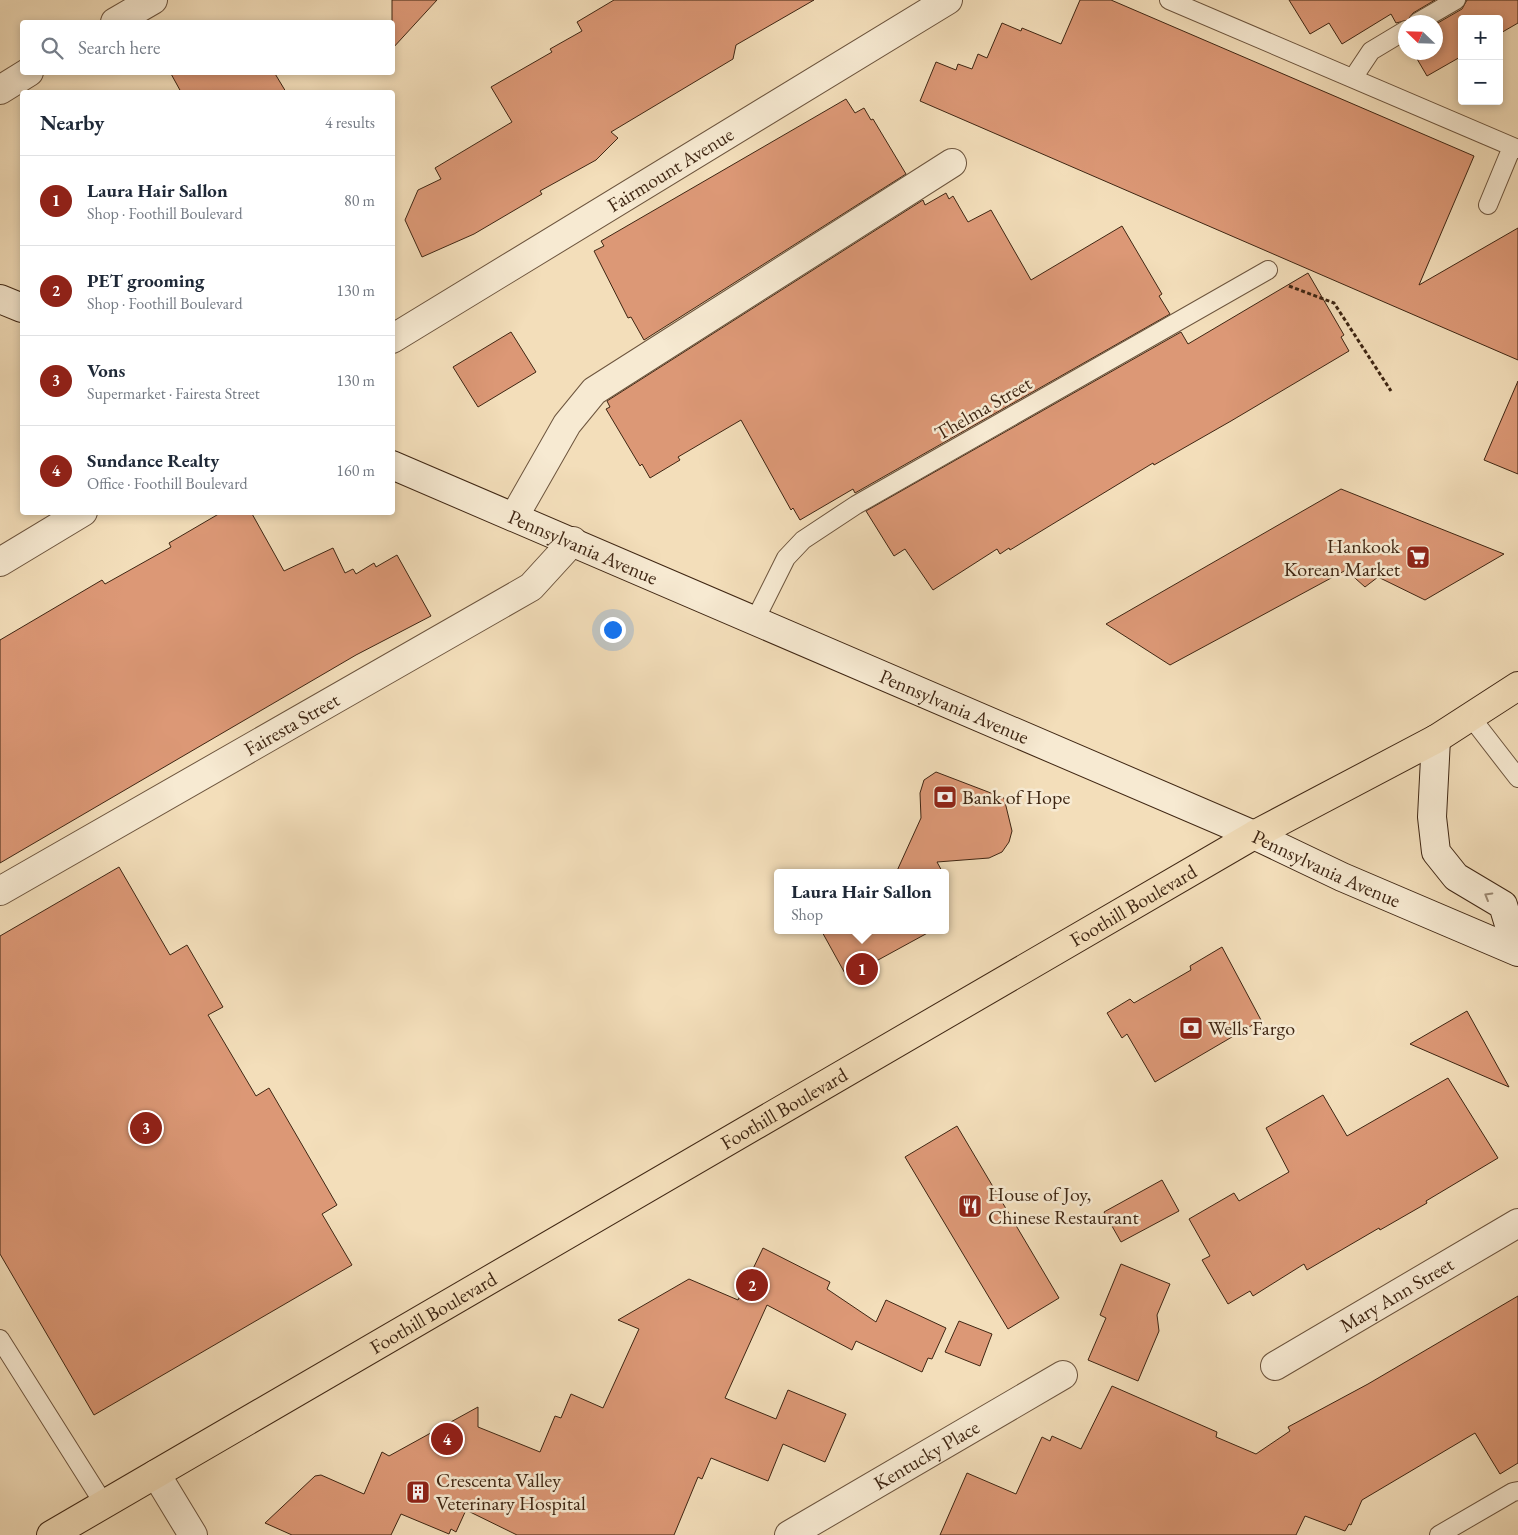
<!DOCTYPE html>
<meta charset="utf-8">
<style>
body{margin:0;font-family:"EB Garamond",serif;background:#f6f6f7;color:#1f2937}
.controls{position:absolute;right:15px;top:15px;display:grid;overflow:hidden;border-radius:5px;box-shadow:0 2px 8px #0003}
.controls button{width:45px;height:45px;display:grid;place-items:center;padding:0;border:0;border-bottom:1px solid #e0e1e3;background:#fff;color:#1f2937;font:25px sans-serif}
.compass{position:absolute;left:1398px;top:15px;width:45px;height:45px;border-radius:50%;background:#fff;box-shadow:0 2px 8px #0003;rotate:293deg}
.you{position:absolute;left:612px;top:629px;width:18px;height:18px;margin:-12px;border:4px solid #fff;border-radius:50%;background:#1a73e8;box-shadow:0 0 0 8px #1a73e833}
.badge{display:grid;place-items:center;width:32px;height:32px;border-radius:50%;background:#8f2418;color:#fff;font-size:16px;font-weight:700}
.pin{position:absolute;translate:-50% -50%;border:2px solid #fff;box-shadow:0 1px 5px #0006}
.popup{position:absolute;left:774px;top:869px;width:175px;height:65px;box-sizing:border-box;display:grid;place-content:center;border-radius:5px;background:#fff;filter:drop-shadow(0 1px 4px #0005);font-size:16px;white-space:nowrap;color:#747a83}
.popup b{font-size:19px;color:#1f2937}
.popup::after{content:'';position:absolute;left:50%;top:100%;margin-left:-10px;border:10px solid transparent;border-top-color:#fff}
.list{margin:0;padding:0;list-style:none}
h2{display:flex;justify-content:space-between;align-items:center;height:65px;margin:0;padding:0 20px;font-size:21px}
h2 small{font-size:16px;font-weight:400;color:#747a83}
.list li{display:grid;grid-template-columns:32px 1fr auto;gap:15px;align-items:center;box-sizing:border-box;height:90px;padding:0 20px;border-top:1px solid #e0e1e3}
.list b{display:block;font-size:19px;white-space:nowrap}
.list p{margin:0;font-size:16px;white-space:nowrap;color:#747a83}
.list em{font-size:16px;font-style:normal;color:#747a83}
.icon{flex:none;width:28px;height:28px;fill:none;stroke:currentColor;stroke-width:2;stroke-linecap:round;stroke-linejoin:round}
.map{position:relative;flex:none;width:1518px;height:1535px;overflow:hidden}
.search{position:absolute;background:#fff;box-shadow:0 2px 8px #0003;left:20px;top:20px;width:375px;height:55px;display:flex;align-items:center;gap:12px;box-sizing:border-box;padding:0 18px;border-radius:5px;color:#747a83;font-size:19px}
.panel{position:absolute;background:#fff;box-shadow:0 2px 8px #0003;left:20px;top:90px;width:375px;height:425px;border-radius:5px}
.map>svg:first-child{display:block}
.building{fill:#dc9876;stroke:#3f2613}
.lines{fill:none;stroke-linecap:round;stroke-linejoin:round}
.lane-casing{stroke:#6c543d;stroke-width:20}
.street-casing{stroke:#6c543d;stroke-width:30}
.secondary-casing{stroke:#3f2613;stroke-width:30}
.primary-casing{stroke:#3f2613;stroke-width:30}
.path{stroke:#3f2613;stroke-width:3;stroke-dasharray:4 2.5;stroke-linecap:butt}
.lane{stroke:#f7ead2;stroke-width:18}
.street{stroke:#f7ead2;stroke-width:28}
.secondary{stroke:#f7ead2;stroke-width:28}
.primary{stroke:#f3deba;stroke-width:28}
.oneway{stroke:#9b8872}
.labels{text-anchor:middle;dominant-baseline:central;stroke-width:5;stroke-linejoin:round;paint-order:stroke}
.street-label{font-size:20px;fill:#3f2613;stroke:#f7ead2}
.poi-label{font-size:20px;fill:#3f2613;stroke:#f7ead2;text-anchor:start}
</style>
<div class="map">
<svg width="1518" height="1535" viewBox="0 0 1518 1535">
<rect width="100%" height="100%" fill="#f3deba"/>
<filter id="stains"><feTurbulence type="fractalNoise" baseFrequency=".004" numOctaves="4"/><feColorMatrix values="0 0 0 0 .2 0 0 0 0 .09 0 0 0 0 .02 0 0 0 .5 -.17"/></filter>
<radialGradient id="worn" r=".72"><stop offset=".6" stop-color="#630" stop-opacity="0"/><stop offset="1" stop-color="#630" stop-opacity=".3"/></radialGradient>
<path class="building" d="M392,0H437L392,49Z
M614,0H814L736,45L733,59L611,132L618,138L596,160L540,191L542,194L474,234L422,257L405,220L418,190L441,179L435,168L512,122L491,87L552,52L550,49L582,31L577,22Z
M1080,0H1111L1474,156L1419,285L1518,228V360L920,101L936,62L956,70L958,64L972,69L978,54L987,58L1002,23L1021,31L1022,28L1061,44Z
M1289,0H1435L1413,13L1408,20L1396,23L1391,14L1342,44L1329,23L1310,34Z
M1467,0H1518V23L1499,34V19H1462V56L1427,76L1413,52H1436V24L1462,9Z
M170,72H274L286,92H181Z
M846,99L855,113L864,108L871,120L873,119L906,174L644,340L631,317L628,318L594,251L604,246L601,241Z
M946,193L949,199L953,196L968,222L991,210L1031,280L1122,226L1162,294L1159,296L1170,314L855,493L853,489L800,520L793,508L791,510L741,420L678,457L680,460L650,478L642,464L640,466L606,409L610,407L607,401L923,200L925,205Z
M1308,273L1344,335L1341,337L1349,351L1231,421L1154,465L1153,463L1010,550L1009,548L1000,554L997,549L933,590L905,549L894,556L866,511L1181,332L1188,344Z
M511,332L536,372L478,407L453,367Z
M1518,381V474L1484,460Z
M1341,489L1504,554L1425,600L1378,577L1365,587L1346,570L1170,665L1106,624Z
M222,512H251L284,571L333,548L345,573L353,569L356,574L374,563L376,567L397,555L431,616L356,655L0,863V640L102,580L105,584L171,547L169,543Z
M936,772L1004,798L1012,831L1009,842L1002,852L989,858L937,862L943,873H896L921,818L920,793L924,780Z
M119,867L170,955L187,945L223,1007L208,1015L256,1096L269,1088L337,1205L322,1214L352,1265L94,1415L0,1254V936Z
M821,930H933L847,977Z
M1222,947L1261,1020L1155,1082L1127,1034L1122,1038L1107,1013L1130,999L1134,1003L1191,970L1190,966Z
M1467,1011L1509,1087L1410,1044Z
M1448,1078L1498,1158L1426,1201L1427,1203L1380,1230L1379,1228L1307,1270L1304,1264L1253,1296L1250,1291L1228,1304L1202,1260L1210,1256L1189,1219L1234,1193L1239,1201L1289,1172L1266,1128L1323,1095L1347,1136Z
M957,1126L1059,1298L1008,1329L905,1157Z
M1162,1180L1179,1211L1121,1242L1104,1212Z
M763,1248L830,1282L827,1289L876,1322L886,1300L946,1328L932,1359L928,1358L922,1372L856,1341L852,1350L767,1305L725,1398L776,1419L788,1390L846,1414L825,1462L783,1444L768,1481L711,1458L702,1479L698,1477L674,1535H517L466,1510L456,1532L451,1529L449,1534L401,1514L391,1535H292L265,1523L315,1476L321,1475L364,1494L382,1452L389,1456L478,1407V1427L540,1452L555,1416L561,1418L571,1394L603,1408L639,1329L618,1320L689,1279L738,1300Z
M1121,1264L1170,1284L1157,1315L1159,1331L1138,1381L1088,1360L1106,1318L1100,1315Z
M1518,1296V1463L1500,1474L1475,1433L1362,1500L1351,1525L1349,1524L1345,1531L1305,1516L1296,1535H940L967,1473L1016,1494L1042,1437L1050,1441L1052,1436L1081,1449L1112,1386L1217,1432L1216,1437L1256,1454L1290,1431L1288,1427L1368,1384Z
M959,1321L992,1334L980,1366L945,1352Z"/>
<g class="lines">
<g class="lane-casing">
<path id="lane" d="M1169,0L1518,149
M1418,22L1456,0
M1353,78L1371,51L1406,30
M1488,205L1512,147
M755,620L786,558L803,540L856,505L1268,270
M1470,716L1518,778
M0,1339L104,1504
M1439,1535L1513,1492L1518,1491"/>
</g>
<g class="street-casing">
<g id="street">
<path d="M115,22L153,0"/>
<path d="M0,90L29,72"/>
<path id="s1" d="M392,339L948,0"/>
<path d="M514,517L567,424L594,391L952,163"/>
<path d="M0,562L83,512"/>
<path id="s2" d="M0,891L531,587L573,541"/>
<path id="s3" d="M1275,1366L1518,1223"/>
<path d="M156,1474L193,1535"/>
<path id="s4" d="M789,1535L1063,1375"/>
</g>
</g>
<g class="secondary-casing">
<g id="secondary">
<path d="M0,299L22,308"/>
<path id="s5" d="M392,465L1254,835L1342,877L1518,952"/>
<path d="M1436,739L1432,817L1436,852L1456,877L1503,905L1517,951"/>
</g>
</g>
<g class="primary-casing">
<g id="primary">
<path id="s6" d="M51,1535L1254,835L1436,739L1518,686"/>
</g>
</g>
<path class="path" d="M1289,286L1334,303L1391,391"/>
<use href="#lane" class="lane"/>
<use href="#street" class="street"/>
<use href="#secondary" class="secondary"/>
<use href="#primary" class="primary"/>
</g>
<defs><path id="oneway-chevron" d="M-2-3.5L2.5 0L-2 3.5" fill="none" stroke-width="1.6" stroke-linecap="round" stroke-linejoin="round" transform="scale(1.25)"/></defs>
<use class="oneway" href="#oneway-chevron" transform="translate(1488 896) rotate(-150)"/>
<defs>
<g id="supermarket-square" transform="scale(1.25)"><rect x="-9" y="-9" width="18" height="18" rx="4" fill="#8f2418" stroke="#f7ead2"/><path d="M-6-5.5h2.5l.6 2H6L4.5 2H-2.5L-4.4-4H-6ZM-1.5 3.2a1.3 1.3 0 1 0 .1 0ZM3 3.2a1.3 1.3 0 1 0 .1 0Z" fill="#fff"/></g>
<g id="bank-square" transform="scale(1.25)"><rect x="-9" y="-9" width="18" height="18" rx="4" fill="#8f2418" stroke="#f7ead2"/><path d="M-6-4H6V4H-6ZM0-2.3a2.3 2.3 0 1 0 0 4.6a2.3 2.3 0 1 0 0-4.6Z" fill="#fff"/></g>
<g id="restaurant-square" transform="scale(1.25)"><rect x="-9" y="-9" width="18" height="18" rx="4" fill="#8f2418" stroke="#f7ead2"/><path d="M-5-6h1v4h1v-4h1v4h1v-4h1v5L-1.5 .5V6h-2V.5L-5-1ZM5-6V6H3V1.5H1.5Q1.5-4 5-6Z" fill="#fff"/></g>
<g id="building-square" transform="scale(1.25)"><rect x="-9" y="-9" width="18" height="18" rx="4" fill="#8f2418" stroke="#f7ead2"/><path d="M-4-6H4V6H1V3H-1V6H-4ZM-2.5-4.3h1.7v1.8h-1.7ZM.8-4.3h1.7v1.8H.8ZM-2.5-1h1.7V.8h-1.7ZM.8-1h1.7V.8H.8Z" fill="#fff"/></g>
</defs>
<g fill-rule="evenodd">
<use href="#supermarket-square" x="1418" y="557"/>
<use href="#bank-square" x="945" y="797"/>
<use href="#bank-square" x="1191" y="1028"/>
<use href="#restaurant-square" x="970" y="1206"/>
<use href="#building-square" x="418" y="1492"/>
</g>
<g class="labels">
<g class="street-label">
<text stroke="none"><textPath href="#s1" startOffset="326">Fairmount Avenue</textPath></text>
<text transform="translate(983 408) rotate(-30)">Thelma Street</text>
<text stroke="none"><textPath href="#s5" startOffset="208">Pennsylvania Avenue</textPath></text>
<text stroke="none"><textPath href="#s5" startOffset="612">Pennsylvania Avenue</textPath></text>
<text stroke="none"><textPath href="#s2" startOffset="336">Fairesta Street</textPath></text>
<text stroke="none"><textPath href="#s5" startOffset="1018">Pennsylvania Avenue</textPath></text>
<text stroke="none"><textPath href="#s6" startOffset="1252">Foothill Boulevard</textPath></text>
<text stroke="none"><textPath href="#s6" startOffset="848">Foothill Boulevard</textPath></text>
<text stroke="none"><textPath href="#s3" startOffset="141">Mary Ann Street</textPath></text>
<text stroke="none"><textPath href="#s6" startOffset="442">Foothill Boulevard</textPath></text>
<text stroke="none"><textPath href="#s4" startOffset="159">Kentucky Place</textPath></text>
</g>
<g class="poi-label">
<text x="1400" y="546" text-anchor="end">Hankook<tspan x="1400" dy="23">Korean Market</tspan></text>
<text x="962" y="797">Bank of Hope</text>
<text x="1208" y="1028">Wells Fargo</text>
<text x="988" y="1194">House of Joy,<tspan x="988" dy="23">Chinese Restaurant</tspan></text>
<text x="436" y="1480">Crescenta Valley<tspan x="436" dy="23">Veterinary Hospital</tspan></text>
</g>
</g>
<rect width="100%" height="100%" filter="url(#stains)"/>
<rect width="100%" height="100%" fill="url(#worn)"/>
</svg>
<div class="controls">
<button>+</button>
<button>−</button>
</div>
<svg class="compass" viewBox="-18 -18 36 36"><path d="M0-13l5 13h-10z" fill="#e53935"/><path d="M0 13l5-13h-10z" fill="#747a83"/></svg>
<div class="you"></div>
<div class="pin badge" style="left:862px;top:969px">1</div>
<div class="popup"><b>Laura Hair Sallon</b>Shop</div>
<div class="pin badge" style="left:752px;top:1285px">2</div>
<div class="pin badge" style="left:146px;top:1128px">3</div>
<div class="pin badge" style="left:447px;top:1439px">4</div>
<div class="search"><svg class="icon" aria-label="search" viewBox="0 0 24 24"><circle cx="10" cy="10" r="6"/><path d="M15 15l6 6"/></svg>Search here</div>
<section class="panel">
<h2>Nearby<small>4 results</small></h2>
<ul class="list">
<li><span class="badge">1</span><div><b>Laura Hair Sallon</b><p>Shop · Foothill Boulevard</p></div><em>80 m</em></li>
<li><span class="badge">2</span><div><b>PET grooming</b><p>Shop · Foothill Boulevard</p></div><em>130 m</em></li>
<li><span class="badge">3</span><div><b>Vons</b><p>Supermarket · Fairesta Street</p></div><em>130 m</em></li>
<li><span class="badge">4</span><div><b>Sundance Realty</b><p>Office · Foothill Boulevard</p></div><em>160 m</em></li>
</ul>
</section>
</div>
